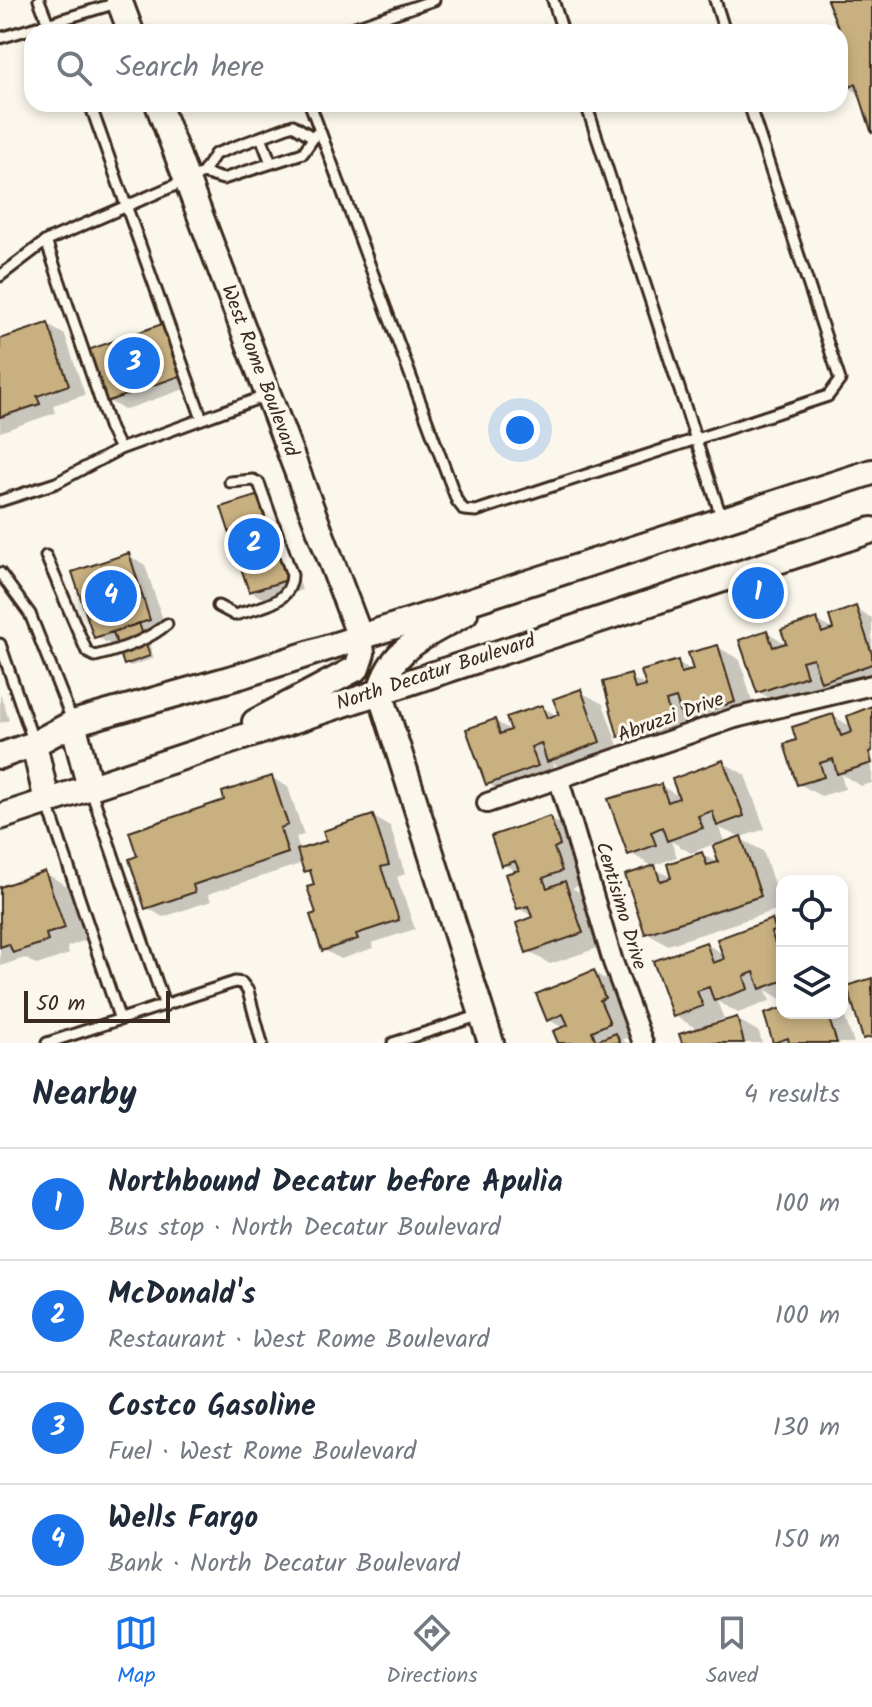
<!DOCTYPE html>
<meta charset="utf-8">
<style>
body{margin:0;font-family:Kalam,sans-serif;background:#f6f6f7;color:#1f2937}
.controls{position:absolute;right:24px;bottom:24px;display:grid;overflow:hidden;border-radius:16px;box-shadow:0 4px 12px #0003}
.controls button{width:72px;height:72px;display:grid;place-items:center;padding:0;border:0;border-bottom:2px solid #e0e1e3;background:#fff;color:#1f2937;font:40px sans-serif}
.scale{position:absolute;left:24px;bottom:20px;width:146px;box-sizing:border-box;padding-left:8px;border:4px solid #3b2a1e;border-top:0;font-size:22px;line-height:28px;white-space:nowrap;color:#3b2a1e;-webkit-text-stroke:6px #fbf7ec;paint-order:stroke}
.you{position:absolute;left:520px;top:430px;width:28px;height:28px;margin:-20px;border:6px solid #fff;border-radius:50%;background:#1a73e8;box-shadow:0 0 0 12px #1a73e833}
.badge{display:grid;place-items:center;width:52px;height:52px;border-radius:50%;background:#1a73e8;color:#fff;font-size:26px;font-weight:700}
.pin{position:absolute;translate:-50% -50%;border:4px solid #fff;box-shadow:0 2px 8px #0006}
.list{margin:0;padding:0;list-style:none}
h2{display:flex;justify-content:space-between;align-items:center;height:104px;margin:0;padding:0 32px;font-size:34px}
h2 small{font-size:26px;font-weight:400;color:#747a83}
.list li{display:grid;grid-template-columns:52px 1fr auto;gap:24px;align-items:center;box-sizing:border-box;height:112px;padding:0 32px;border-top:2px solid #e0e1e3}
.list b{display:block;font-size:30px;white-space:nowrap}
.list p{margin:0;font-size:26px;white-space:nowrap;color:#747a83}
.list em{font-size:26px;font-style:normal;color:#747a83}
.icon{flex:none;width:44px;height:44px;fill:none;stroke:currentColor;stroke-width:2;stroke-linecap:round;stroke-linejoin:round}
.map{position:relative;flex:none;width:872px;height:1043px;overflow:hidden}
.search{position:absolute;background:#fff;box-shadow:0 4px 12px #0003;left:24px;right:24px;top:24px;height:88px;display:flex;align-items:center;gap:20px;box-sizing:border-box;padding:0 28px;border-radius:24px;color:#747a83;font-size:30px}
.sheet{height:552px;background:#fff}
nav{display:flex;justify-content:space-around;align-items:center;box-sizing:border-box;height:112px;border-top:2px solid #e0e1e3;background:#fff;font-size:22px;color:#747a83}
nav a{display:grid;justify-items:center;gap:4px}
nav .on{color:#1a73e8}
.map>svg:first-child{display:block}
.shadow{fill:#0003}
.building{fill:#c8b080;stroke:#3b2a1e;stroke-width:2}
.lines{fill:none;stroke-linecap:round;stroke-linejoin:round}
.lane-casing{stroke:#3b2a1e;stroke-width:15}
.street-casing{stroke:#3b2a1e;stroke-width:24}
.secondary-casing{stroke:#3b2a1e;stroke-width:30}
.lane{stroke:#fbf7ec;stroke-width:9}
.street{stroke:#fbf7ec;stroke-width:18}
.secondary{stroke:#fbf7ec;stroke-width:24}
.labels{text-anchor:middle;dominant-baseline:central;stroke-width:6;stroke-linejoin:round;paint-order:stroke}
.street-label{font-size:20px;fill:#3b2a1e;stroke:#fbf7ec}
</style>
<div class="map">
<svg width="872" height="1043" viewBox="0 0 872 1043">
<rect width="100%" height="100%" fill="#fbf7ec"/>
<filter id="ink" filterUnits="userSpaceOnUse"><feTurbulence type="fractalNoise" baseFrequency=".0125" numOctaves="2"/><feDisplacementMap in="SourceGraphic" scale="16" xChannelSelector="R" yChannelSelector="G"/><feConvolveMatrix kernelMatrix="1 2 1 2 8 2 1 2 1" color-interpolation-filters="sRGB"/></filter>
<g filter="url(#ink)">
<path class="shadow" d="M830,0H872V128L862,95L848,87L838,21Z
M48,325L65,335L85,395L53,405L55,413L0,432V341Z
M162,326L179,336L196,385L124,410L107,400Z
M259,497L275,507L302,590L267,601L250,591Z
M128,555L145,565L166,629L146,635L154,658L131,666L126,663L119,644L113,646L96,636Z
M855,609L872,618V684L845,693L826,682L828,688L781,705L759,692L767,632L788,645L817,620L836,632Z
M718,647L740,660L756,715L706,729L688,719L692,734L642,749L620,736L630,677L648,687L678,663L696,673Z
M581,692L603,704L621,754L571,774L553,763L559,778L510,796L487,783L495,721L514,732L542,707L558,716Z
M0,693L9,720L0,723Z
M872,709V783L861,786L841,774L845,789L821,796L799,784V741L833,716L852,727Z
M723,762L745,775L765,829L741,837L719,828L725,844L741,839L763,851L782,908L668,945L646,932L654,868L674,879L702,854L721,865L714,844L691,853L671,841L677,857L652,866L630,853L661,786L680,797Z
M272,778L288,787L304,835L296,837L300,851L329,842L373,817L390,826L405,874L397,877L415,929L372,943L373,948L341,959L324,950L317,886L303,863L208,894L211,901L163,917L146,907L227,801Z
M549,818L572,831L583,884L572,888L587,896L604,946L550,964L528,951L535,918L518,908L517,872L503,864Z
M45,873L67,886L86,940L67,947L69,954L37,965L25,958L0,966V889Z
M771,921L782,928V1000L766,990L770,1001L738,1013L717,1001L724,1019L714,1022L715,1025L737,1019L759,1032L762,1043H684L699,1030L674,1015L706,944L725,955Z
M593,972L616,985L626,1011L621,1013L631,1036L622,1040L628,1043H560L565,1029L549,1020Z
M782,1010V1013H842V1010L854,1043H777Z"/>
<path class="building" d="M827,0H872V134L856,84L846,89L842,74L846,73L840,32Z
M48,323L69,385L37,396L40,404L0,417V339Z
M162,324L180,376L106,402L88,350Z
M259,495L287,580L249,592L221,507Z
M129,553L150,620L94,638L72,572Z
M856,606L872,654V664L821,682L813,658L802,661L807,676L757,693L739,640L767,630L773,647L786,643L781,630L817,618L822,633L833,629L829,616Z
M139,623L150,656L124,665L113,632Z
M718,645L735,702L682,718L676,698L666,701L671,721L618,737L603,682L631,674L635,689L646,686L641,671L678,660L681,673L693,670L688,653Z
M581,689L600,742L547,762L541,743L531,747L538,766L486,785L466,729L495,719L500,734L511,730L506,717L542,705L547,718L559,714L553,699Z
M872,706V751L869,752L872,763L837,774L833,759L820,763L824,777L797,785L784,744L796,740L792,727L833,714L841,736L852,732L847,716Z
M723,760L744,816L717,826L712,811L698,816L703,828L667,841L662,827L651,832L656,845L628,855L608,799L661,784L668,802L679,798L672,779Z
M272,776L288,825L280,828L288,853L193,885L195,892L145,909L129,859L137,856L129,832L224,800L222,792Z
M373,815L389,865L381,867L399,920L356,934L358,939L322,951L310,915L316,913L307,887L314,885L310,870L304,872L297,850L326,841L323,831Z
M550,816L560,845L554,848L562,871L543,878L547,888L565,881L583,933L526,953L516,923L532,917L528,906L517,909L505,874L519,870L515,861L501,866L491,836Z
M741,836L761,896L645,934L625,875L655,865L660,881L671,878L667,864L702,852L707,865L718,862L713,846Z
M45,871L65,928L46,934L48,941L13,953L9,944L0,947V887Z
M772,919L776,931L771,932L782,962V981L760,989L754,972L744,976L748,989L714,1001L709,987L697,991L703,1006L673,1017L653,961L706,942L713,963L724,959L717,939Z
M594,970L605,998L600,1000L610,1023L592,1031L596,1041L616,1033L620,1043H558L553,1031L568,1025L563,1014L547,1021L536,994Z
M872,978V1037L863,1039L847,986Z
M782,1008V1013H827L837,1043H789L788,1038L773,1043L764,1014Z
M737,1017L744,1043H682L679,1034Z"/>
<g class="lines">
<g class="lane-casing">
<path id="lane" d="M39,0L48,23
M553,0L563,32
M715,0L725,32
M62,19L66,32
M340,32L434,0
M0,38L120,2
M90,104L202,419
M310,104L457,501L464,510L476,511L828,396L840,380L749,104
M586,104L722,519
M261,137L271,163
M203,173L223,179L303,153L316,134
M46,241L110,429L120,449
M0,276L46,241L203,173L215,154L293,125L311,136
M0,501L56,483L120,449L265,396
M46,556L87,652L95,656C120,650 147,641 167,624
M0,573L30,614L72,720
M218,606L235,615C258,607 291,605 292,575L259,483L253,480L230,482
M0,644L34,743
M90,788L165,1006
M48,805L120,1020
M47,1043L235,982L242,983L248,991L262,1043
M393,1043L481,1015"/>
</g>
<g class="street-casing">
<path id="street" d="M559,780L613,962L643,1043
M487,803L735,718L872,685"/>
</g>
<g class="secondary-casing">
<path id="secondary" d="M119,0L131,32
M158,104L360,637L362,653L357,668L255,722
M380,692L491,1043
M380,692C391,646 428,636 465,613
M73,723L90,788
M34,744L47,801
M0,756L34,744L73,723L240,676L872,472
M0,817L872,530"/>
</g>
<use href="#lane" class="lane"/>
<use href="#street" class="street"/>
<use href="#secondary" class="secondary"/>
</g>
</g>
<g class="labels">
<g class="street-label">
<text transform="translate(259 371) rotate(69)">West Rome Boulevard</text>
<text transform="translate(436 673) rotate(-18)">North Decatur Boulevard</text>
<text transform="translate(671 718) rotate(-20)">Abruzzi Drive</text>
<text transform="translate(620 906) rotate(73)">Centisimo Drive</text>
</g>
</g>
</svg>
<div class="controls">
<button><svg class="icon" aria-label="locate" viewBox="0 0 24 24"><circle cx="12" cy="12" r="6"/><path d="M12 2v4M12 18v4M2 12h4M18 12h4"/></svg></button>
<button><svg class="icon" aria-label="layers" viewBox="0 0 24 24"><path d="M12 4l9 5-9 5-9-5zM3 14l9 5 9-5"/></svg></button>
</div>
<div class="scale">50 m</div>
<div class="you"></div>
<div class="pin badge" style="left:758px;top:593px">1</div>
<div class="pin badge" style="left:254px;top:544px">2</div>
<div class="pin badge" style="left:134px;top:363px">3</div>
<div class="pin badge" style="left:111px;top:596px">4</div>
<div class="search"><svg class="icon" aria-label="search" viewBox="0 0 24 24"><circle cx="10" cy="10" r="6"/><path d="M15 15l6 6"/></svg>Search here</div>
</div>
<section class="sheet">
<h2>Nearby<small>4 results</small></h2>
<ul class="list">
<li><span class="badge">1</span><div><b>Northbound Decatur before Apulia</b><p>Bus stop · North Decatur Boulevard</p></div><em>100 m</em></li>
<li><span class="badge">2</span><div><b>McDonald's</b><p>Restaurant · West Rome Boulevard</p></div><em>100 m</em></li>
<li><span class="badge">3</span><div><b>Costco Gasoline</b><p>Fuel · West Rome Boulevard</p></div><em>130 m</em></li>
<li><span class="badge">4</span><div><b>Wells Fargo</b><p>Bank · North Decatur Boulevard</p></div><em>150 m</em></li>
</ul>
</section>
<nav>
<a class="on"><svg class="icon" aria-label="map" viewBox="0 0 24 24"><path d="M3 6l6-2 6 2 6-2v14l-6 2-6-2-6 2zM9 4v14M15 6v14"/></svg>Map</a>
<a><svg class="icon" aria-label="directions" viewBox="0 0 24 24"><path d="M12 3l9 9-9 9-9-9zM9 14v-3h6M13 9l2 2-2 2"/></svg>Directions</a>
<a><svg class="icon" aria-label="saved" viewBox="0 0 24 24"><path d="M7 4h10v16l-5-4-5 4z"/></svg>Saved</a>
</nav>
